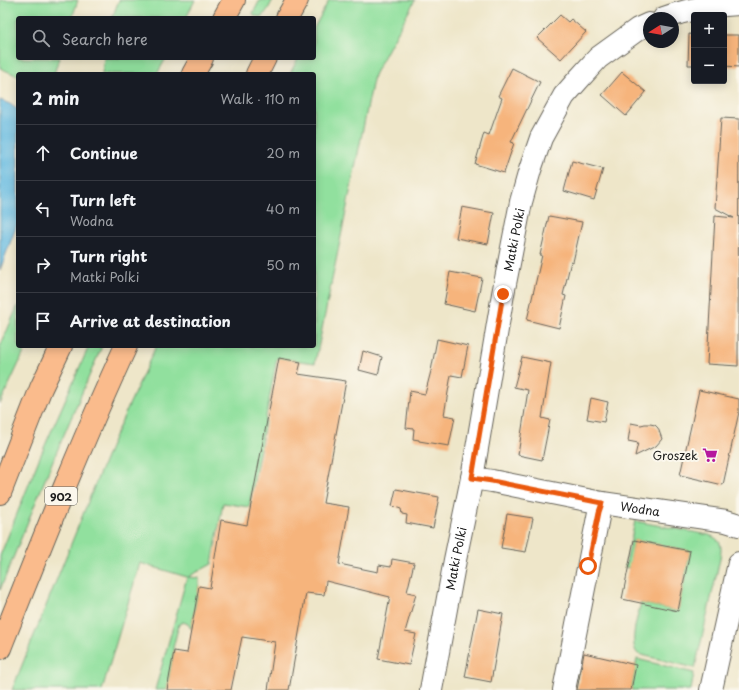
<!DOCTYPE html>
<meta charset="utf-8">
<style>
body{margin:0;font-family:"Playpen Sans",sans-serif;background:#20242c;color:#f1f3f6}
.controls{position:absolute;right:12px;top:12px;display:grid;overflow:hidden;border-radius:4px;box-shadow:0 2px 10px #0003}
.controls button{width:36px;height:36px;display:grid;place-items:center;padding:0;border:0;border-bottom:1px solid #363941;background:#171b24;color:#f1f3f6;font:20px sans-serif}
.compass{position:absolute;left:643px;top:12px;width:36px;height:36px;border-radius:50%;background:#171b24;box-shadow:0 2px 10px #0003;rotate:259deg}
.stop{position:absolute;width:12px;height:12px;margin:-9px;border:3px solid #ea580c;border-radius:50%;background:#fff}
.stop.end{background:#ea580c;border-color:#fff;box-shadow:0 1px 4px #0008}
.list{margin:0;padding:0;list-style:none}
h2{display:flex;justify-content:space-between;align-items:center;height:52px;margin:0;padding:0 16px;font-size:17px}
h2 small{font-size:13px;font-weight:400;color:#9ea1a6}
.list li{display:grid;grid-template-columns:26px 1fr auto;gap:12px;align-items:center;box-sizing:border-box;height:56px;padding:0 16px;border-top:1px solid #363941}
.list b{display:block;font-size:15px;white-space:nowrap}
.list p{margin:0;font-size:13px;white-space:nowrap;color:#9ea1a6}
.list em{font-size:13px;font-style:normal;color:#9ea1a6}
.icon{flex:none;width:22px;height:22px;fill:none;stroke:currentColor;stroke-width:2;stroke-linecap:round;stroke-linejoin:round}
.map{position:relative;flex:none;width:739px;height:690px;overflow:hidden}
.search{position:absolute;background:#171b24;box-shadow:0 2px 10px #0003;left:16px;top:16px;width:300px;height:44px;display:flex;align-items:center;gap:10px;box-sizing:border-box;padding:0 14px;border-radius:4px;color:#9ea1a6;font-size:15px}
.panel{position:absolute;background:#171b24;box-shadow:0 2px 10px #0003;left:16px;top:72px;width:300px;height:276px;border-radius:4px}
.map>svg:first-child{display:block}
.green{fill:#91e09e;stroke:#567e5d}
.water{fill:#64b9e0;stroke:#406a7e}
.building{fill:#f6b47b}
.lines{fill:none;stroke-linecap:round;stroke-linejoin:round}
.street-casing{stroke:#666359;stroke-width:24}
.primary-casing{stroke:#666359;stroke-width:24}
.street{stroke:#fff;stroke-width:22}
.primary{stroke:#fabb8c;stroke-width:22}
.route{stroke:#ea580c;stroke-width:5}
.labels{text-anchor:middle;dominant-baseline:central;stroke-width:4;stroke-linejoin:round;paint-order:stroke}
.shield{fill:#fbf7ec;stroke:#5f5e5a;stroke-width:1}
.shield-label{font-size:11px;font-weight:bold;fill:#1c1c1c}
.street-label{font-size:12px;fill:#1c1c1c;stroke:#fbf7ec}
.poi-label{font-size:12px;fill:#1c1c1c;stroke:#fbf7ec;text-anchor:end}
</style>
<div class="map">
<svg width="739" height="690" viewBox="0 0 739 690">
<rect width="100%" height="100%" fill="#fbf7ec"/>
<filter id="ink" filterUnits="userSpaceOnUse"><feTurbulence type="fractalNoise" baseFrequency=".025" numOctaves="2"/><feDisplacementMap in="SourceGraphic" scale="8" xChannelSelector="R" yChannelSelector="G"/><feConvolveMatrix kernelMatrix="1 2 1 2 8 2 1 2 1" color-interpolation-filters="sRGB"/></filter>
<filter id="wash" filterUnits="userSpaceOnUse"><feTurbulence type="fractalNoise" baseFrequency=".012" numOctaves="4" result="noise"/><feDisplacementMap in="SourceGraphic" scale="16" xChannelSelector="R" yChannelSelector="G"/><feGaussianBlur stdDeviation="0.9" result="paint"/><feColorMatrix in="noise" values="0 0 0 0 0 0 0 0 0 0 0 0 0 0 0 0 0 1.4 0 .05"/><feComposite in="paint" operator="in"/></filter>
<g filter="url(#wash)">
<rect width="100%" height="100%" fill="#eee6c9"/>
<path class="green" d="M0,0H78L72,18H18V58H59L54,74H18V76L0,68Z
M119,0H195L186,18H112Z
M260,0H273C269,6 267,14 260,17L255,16L253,13Z
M329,0H415L374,75L315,363L277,358L249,507L223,503L212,564L188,577L199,578V586L191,629L188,624L183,622L179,624L173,648L174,651L167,690H155L187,577L140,563L102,690H12L113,440L156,346H314V74H290L298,58H314V28Z
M104,58H166L157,74H102Z
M18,305V346H27L0,404V347Z
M89,346H102L51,465L0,590V556L39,459Z
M635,521L709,535C722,540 722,546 720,559L695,668L638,654C628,644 638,615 641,603L678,611L690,551L634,540L629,568L625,567Z
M637,659L694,673L691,690H631Z"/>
<path class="water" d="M0,100L10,104L18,110V222L0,270Z"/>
<g id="blocks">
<path class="building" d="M560,15L568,22L571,19L586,32L561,59L537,38Z
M689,34L694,35V65H688Z
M724,35H739V67L724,66Z
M512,68L540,82L511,142L514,143L504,173L475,164L484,133L489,135L502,98L498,96Z
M622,72L646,92L626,116L602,95Z
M721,118L739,119L738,366L707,364L715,216L734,218L715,208Z
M572,161L603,169L594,200L564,191Z
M462,207L494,213L488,244L456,238Z
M549,216L582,222L573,262L571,261L563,295L566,296L559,328L527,320L542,255H540Z
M450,272L482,278L475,311L444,304Z
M437,339L468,346L462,377L451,375L444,415L455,417L449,446L419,441V440L413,439L414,429L406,428L410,391L425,394L431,371Z
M363,351L382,357L378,375L359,370Z
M522,357L551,363L542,418L550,420L542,460L518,455L528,390L514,387Z
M279,358L301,362L298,374L346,381L323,503L349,507L339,564L378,572L379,565L391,567L392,559L414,563L407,592L416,594L405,632L416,634L409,665L378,659L390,597L326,581L324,595L306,593L289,690H268L275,642L242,637L231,690H167L174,651L187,653L199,586L210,588L221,520L247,525Z
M699,390L739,399V412L723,485L680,475Z
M591,398L608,402L604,422L587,419Z
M631,423L641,425L645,424H650L655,425L658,428L662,439L656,446L635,456L638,443L628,441Z
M396,489L439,497L433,528L406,523L407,515L402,514L401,509L392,506Z
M507,514L533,518L526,552L501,548Z
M634,540L690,551L678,611L622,599Z
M478,609L503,614L491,682L465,677Z
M584,653L636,665L631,690H577Z"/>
</g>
</g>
<g filter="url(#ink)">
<use href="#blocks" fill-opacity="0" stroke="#666359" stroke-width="1"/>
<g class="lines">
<g class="street-casing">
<g id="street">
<path d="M664,18C688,9 713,5 739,4"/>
<path id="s1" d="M472,478L492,481L602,503L726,521L739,525"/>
<path id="s2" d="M431,690L455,560L472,478L503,294L521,202L530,170L541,138L564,96L578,80L598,58L638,29L649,24"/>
<path d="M564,690L599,512L602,503"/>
<path d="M711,690L739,563"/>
</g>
</g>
<g class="primary-casing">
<path id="primary" d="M224,18L234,0
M287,18L297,0
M193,74L202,58
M257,74L265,58
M0,493L41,388L61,346
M0,648C40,547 80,445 126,346"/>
</g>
<use href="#street" class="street"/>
<use href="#primary" class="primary"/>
</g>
</g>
<g class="lines" filter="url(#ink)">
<path class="route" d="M503,294L472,478L492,481L602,503L599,512L588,566"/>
</g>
<defs>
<g id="supermarket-bare" transform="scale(1.2)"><path d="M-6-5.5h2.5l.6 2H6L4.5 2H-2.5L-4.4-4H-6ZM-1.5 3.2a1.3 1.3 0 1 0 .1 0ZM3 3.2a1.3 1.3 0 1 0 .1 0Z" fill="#b5179e" stroke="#fbf7ec" stroke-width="2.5" paint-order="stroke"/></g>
</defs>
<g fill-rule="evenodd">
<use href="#supermarket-bare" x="710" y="455"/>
</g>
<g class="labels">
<rect class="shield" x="45" y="487" width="32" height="18" rx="3"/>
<g class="shield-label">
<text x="61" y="496">902</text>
</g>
<g class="street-label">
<text stroke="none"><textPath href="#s2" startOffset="458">Matki Polki</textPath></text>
<text stroke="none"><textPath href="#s1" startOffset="171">Wodna</textPath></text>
<text stroke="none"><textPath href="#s2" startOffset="134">Matki Polki</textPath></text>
</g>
<g class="poi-label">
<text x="698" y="455">Groszek</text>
</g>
</g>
</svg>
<div class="controls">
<button>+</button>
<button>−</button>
</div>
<svg class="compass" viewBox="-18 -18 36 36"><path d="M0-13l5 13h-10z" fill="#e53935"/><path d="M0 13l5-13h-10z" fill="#9ea1a6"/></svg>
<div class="stop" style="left:588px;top:566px"></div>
<div class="stop end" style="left:503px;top:294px"></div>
<div class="search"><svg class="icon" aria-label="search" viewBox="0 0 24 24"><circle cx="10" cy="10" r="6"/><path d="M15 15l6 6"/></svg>Search here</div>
<section class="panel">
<h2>2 min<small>Walk · 110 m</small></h2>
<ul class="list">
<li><svg class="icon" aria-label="ahead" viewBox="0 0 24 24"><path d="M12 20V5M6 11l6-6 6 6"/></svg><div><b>Continue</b></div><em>20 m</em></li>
<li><svg class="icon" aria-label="left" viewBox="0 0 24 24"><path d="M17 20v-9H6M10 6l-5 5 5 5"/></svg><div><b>Turn left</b><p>Wodna</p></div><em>40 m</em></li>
<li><svg class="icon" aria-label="right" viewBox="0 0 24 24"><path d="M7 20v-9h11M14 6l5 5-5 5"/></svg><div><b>Turn right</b><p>Matki Polki</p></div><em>50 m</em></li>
<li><svg class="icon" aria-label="arrive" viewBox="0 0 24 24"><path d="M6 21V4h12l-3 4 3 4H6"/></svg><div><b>Arrive at destination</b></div></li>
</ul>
</section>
</div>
